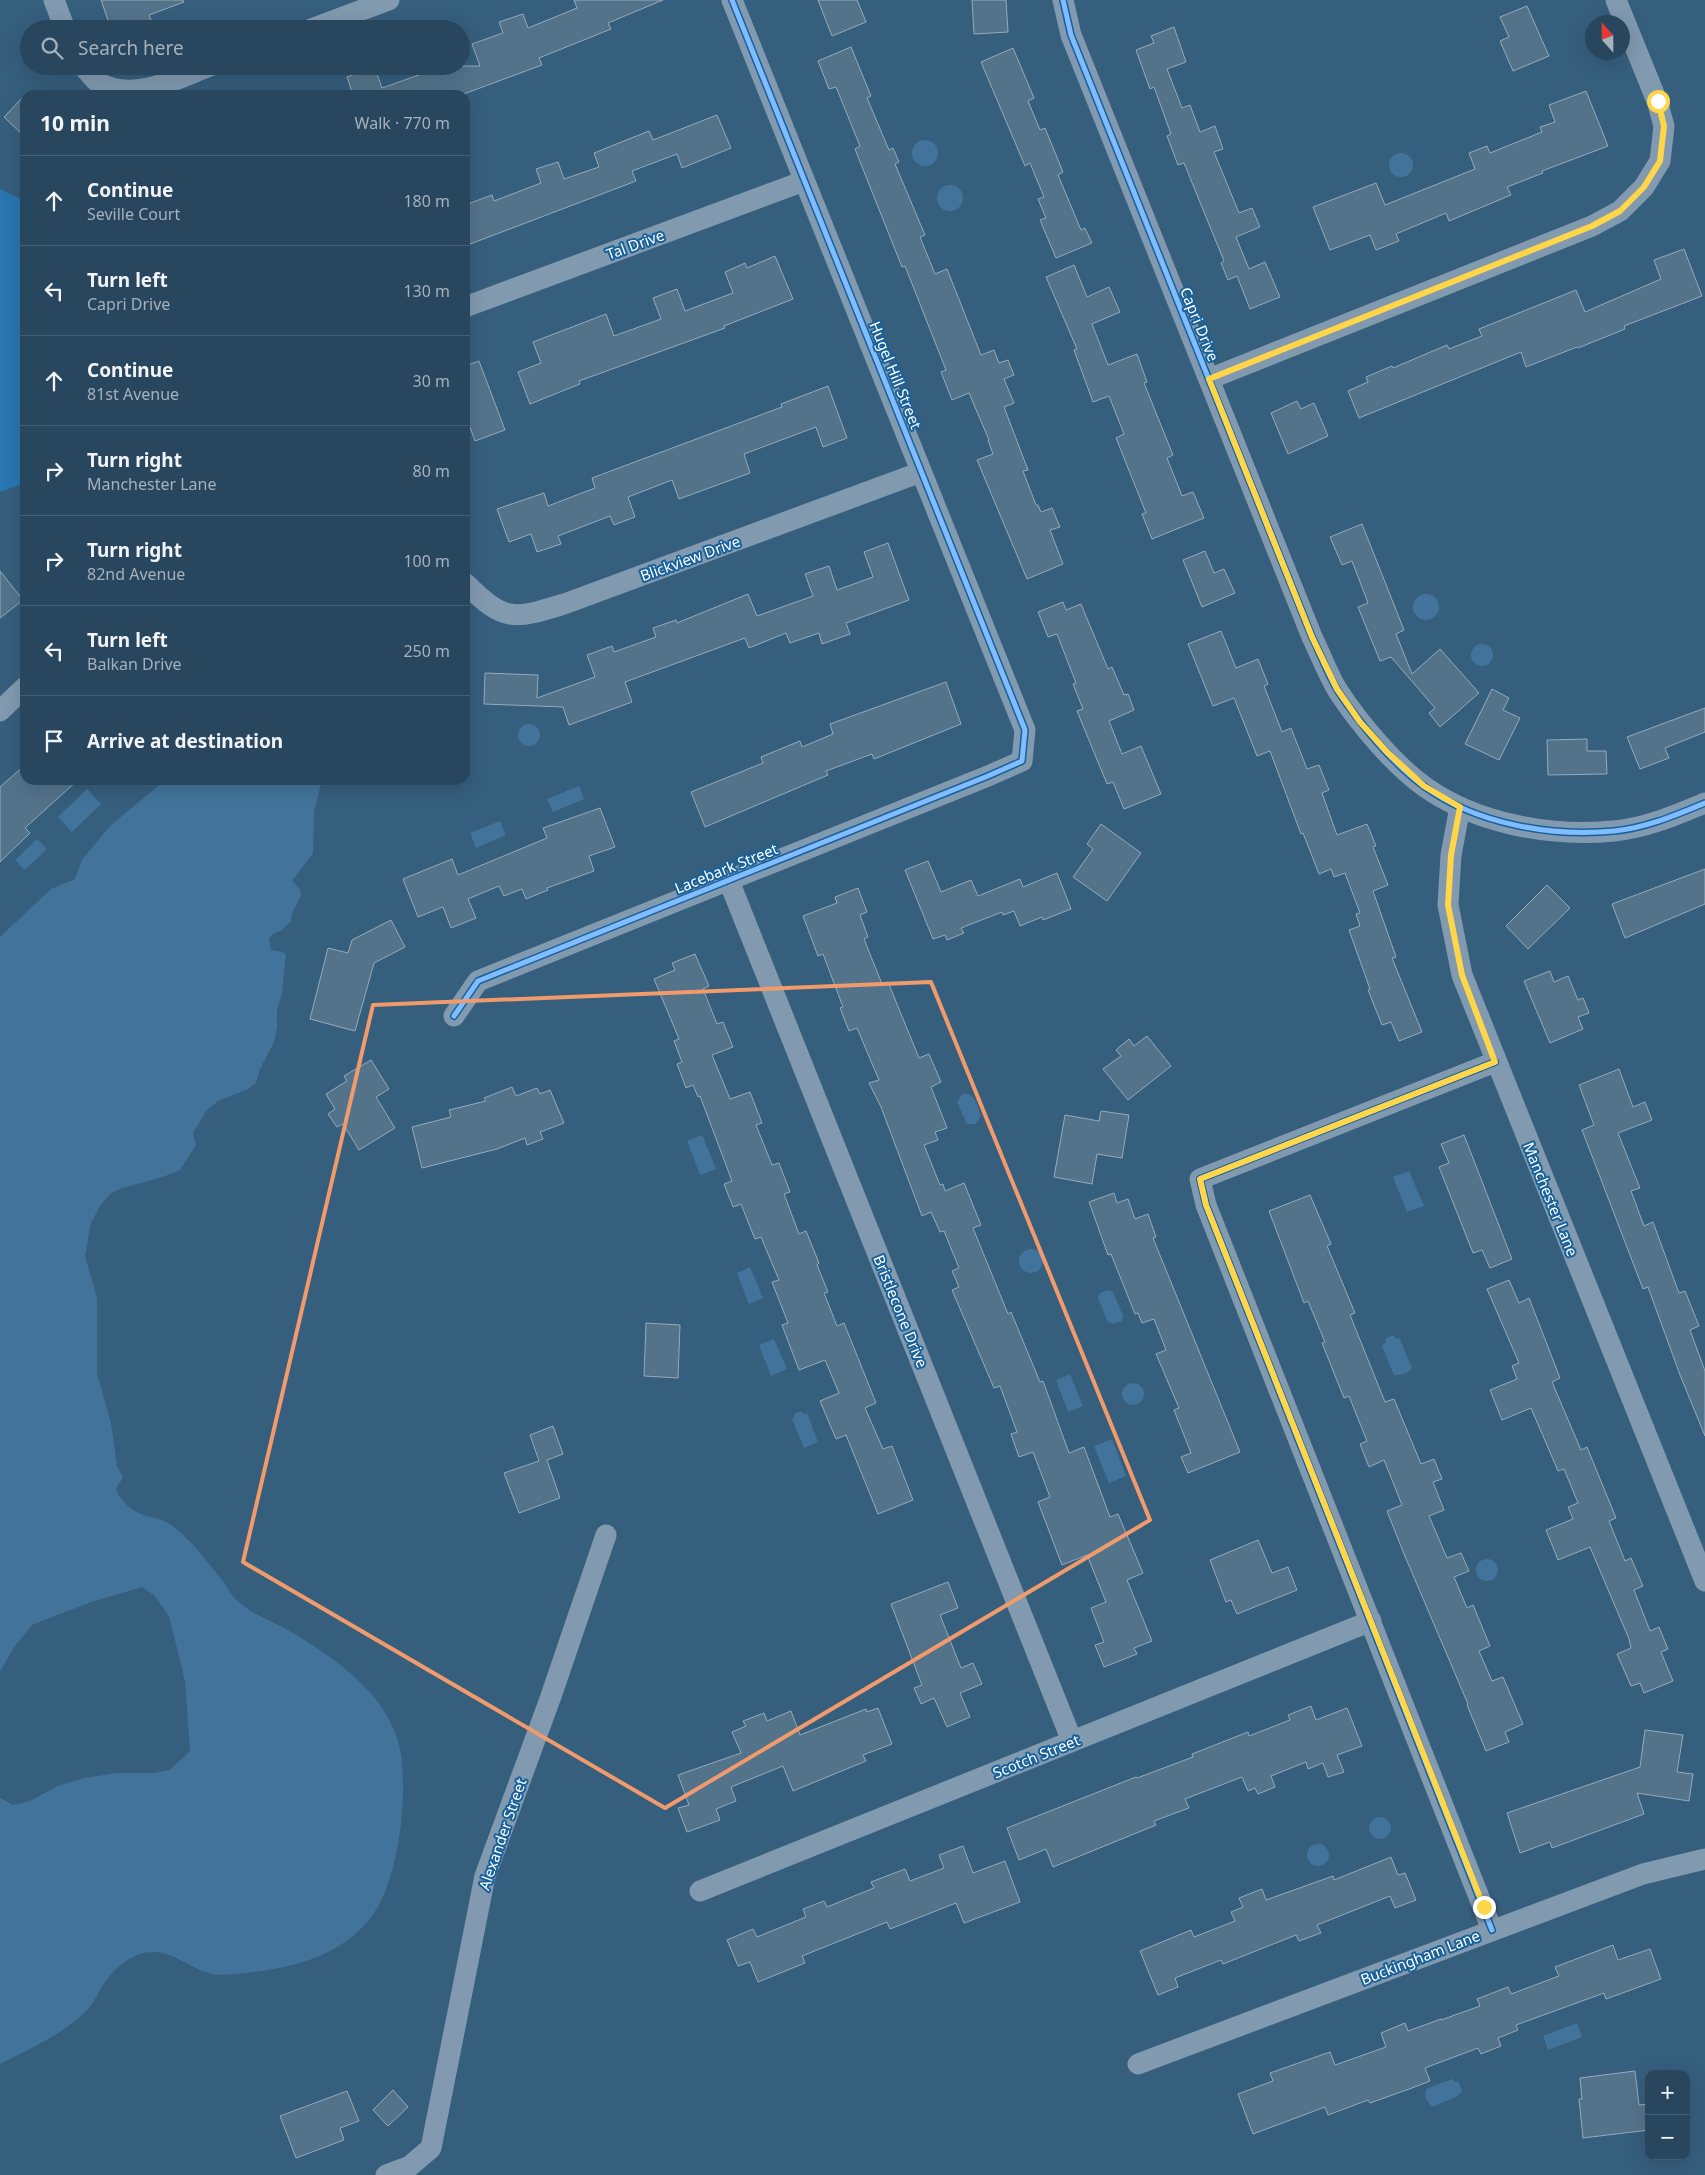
<!DOCTYPE html>
<meta charset="utf-8">
<style>
body{margin:0;font-family:"Noto Sans",sans-serif;background:#345067;color:#f1f3f6}
.controls{position:absolute;right:15px;bottom:15px;display:grid;overflow:hidden;border-radius:10px;box-shadow:0 5px 20px #0002}
.controls button{width:45px;height:45px;display:grid;place-items:center;padding:0;border:0;border-bottom:1px solid #445e73;background:#28465e;color:#f1f3f6;font:25px sans-serif}
.compass{position:absolute;left:1585px;top:15px;width:45px;height:45px;border-radius:50%;background:#28465e;box-shadow:0 5px 20px #0002;rotate:339deg}
.stop{position:absolute;width:15px;height:15px;margin:-11px;border:4px solid #ffd54a;border-radius:50%;background:#fff}
.stop.end{background:#ffd54a;border-color:#fff;box-shadow:0 1px 5px #0008}
.list{margin:0;padding:0;list-style:none}
h2{display:flex;justify-content:space-between;align-items:center;height:65px;margin:0;padding:0 20px;font-size:21px}
h2 small{font-size:16px;font-weight:400;color:#a5b1bc}
.list li{display:grid;grid-template-columns:32px 1fr auto;gap:15px;align-items:center;box-sizing:border-box;height:90px;padding:0 20px;border-top:1px solid #445e73}
.list b{display:block;font-size:19px;white-space:nowrap}
.list p{margin:0;font-size:16px;white-space:nowrap;color:#a5b1bc}
.list em{font-size:16px;font-style:normal;color:#a5b1bc}
.icon{flex:none;width:28px;height:28px;fill:none;stroke:currentColor;stroke-width:2;stroke-linecap:round;stroke-linejoin:round}
.map{position:relative;flex:none;width:1705px;height:2175px;overflow:hidden}
.search{position:absolute;background:#28465e;box-shadow:0 5px 20px #0002;left:20px;top:20px;width:450px;height:55px;display:flex;align-items:center;gap:12px;box-sizing:border-box;padding:0 18px;border-radius:28px;color:#a5b1bc;font-size:19px}
.panel{position:absolute;background:#28465e;box-shadow:0 5px 20px #0002;left:20px;top:90px;width:450px;height:695px;border-radius:15px}
.map>svg:first-child{display:block}
.green{fill:#2976b0}
.water{fill:#42749b}
.building{fill:#53738b;stroke:#95abbc}
.lines{fill:none;stroke-linecap:round;stroke-linejoin:round}
.minor{stroke:#819aaf;stroke-width:21}
.cycleway-casing{stroke:#18619b;stroke-width:8}
.cycleway{stroke:#80bcff;stroke-width:5}
.route{stroke:#ffd54a;stroke-width:6}
.marked{fill:none;stroke:#f19b6d;stroke-width:4;stroke-linejoin:round}
.labels{text-anchor:middle;dominant-baseline:central;stroke-width:4;stroke-linejoin:round;paint-order:stroke}
.street-label{font-size:15px;fill:#fff;stroke:#18619b}
</style>
<div class="map">
<svg width="1705" height="2175" viewBox="0 0 1705 2175">
<rect width="100%" height="100%" fill="#365e7d"/>
<path class="green" d="M0,189L25,201V483L0,492Z"/>
<path class="water" d="M912 153a13 13 0 1 1 26 0a13 13 0 1 1-26 0Z
M1389 165a12 12 0 1 1 24 0a12 12 0 1 1-24 0Z
M937 198a13 13 0 1 1 26 0a13 13 0 1 1-26 0Z
M1413 607a13 13 0 1 1 26 0a13 13 0 1 1-26 0Z
M1471 655a11 11 0 1 1 22 0a11 11 0 1 1-22 0Z
M518 735a11 11 0 1 1 22 0a11 11 0 1 1-22 0Z
M165,780H322L314,812L313,853L292,881L300,889L301,896L292,913L291,921L282,930L273,934L269,939L271,950L283,952L286,954L282,994L277,1010V1027L274,1042L260,1069L256,1083L248,1089L218,1101L207,1110L193,1133L196,1145L180,1170L163,1177L122,1188L110,1194L100,1206L91,1223L85,1256L97,1298V1374L111,1423L117,1466L123,1478L116,1488C118,1496 121,1498 126,1504C144,1522 158,1513 175,1528C194,1543 208,1563 223,1581C228,1588 232,1597 239,1602C253,1615 272,1621 288,1630C335,1658 392,1696 401,1754C403,1766 403,1782 403,1795C402,1829 395,1875 379,1905C347,1962 276,1972 217,1975C195,1972 176,1952 153,1952C137,1951 117,1965 108,1978C100,1987 96,2001 87,2010C64,2034 29,2049 0,2064V1798L13,1805L28,1802L58,1786L84,1778L117,1773H154L170,1770L190,1751L185,1681L169,1616L154,1595L142,1587L91,1602L32,1625L15,1646L0,1671V937L51,889L75,879L82,860L110,826Z
M579,786L584,799L553,812L547,799Z
M87,789L101,804L72,832L58,817Z
M500,821L506,835L476,848L470,833Z
M37,839L47,849L25,870L15,860Z
M962,1094C975,1092 977,1105 981,1116L976,1124H967L957,1102Z
M702,1135L716,1169L700,1175L687,1141Z
M1409,1171L1424,1206L1407,1212L1393,1177Z
M1019 1261a12 12 0 1 1 24 0a12 12 0 1 1-24 0Z
M750,1267L763,1298L749,1304L737,1273Z
M1109,1290L1113,1292L1123,1316L1122,1321L1113,1324L1108,1322L1098,1298L1100,1293Z
M1394,1335L1395,1338L1400,1339L1412,1368C1409,1373 1400,1376 1394,1375L1382,1346L1386,1342L1385,1339Z
M774,1339L787,1369L771,1376L759,1345Z
M1070,1374L1083,1406L1068,1412L1056,1380Z
M1122 1394a11 11 0 1 1 22 0a11 11 0 1 1-22 0Z
M802,1411L803,1414L807,1413L818,1442L804,1448L792,1419L795,1417L794,1414Z
M1112,1439L1126,1476L1109,1483L1094,1446Z
M1476 1570a11 11 0 1 1 22 0a11 11 0 1 1-22 0Z
M1369 1828a11 11 0 1 1 22 0a11 11 0 1 1-22 0Z
M1307 1855a11 11 0 1 1 22 0a11 11 0 1 1-22 0Z
M1577,2023L1582,2037L1548,2050L1543,2036Z
M1452,2079L1456,2082L1458,2081L1462,2091L1458,2096L1432,2107C1427,2101 1424,2097 1426,2089Z"/>
<path class="building" d="M101,0H183L184,2L149,15L153,25L142,29H111Z
M574,0H663L608,23L611,29L539,58L542,65L461,95H353L347,77L374,66L382,88L430,71L428,66H480L472,44L503,33L499,22L523,14L528,28L577,8Z
M818,0H857L866,22L832,36Z
M972,0H1006L1008,32L974,34Z
M1527,6L1549,56L1513,71L1500,41L1509,37L1500,17Z
M1174,27L1186,62L1167,69L1182,108L1190,105L1200,132L1215,126L1223,149L1214,152L1239,213L1252,208L1260,227L1236,237L1249,269L1265,262L1280,297L1250,309L1237,276L1228,280L1221,263L1224,261L1184,163L1178,165L1167,136L1171,134L1154,87L1150,89L1136,50L1154,43L1151,36Z
M851,47L871,96L867,98L889,150L893,148L899,162L895,164L925,235L920,237L935,274L947,269L981,355L994,350L999,363L1008,360L1014,375L1004,379L1014,403L1004,407L1028,470L1023,471L1036,505H1038L1041,512L1052,508L1060,527L1050,530L1063,564L1027,579L977,460L993,454L988,440H989L969,393L952,400L941,372L946,370L905,266L902,267L855,149L860,146L836,87L829,89L818,61Z
M1013,48L1034,98L1028,101L1040,130L1045,128L1063,172L1058,175L1081,230L1085,228L1092,243L1056,258L1040,220L1046,218L1038,199L1044,197L1030,163L1025,166L981,62Z
M1586,91L1608,146L1542,171L1543,173L1507,187L1511,195L1449,221L1446,213L1396,234L1399,241L1376,250L1370,235L1330,250L1313,207L1376,183L1385,205L1475,169L1469,153L1487,146L1490,153L1542,132L1540,127L1555,122L1549,105Z
M25,95V137L4,117Z
M717,115L731,148L682,168L677,154L632,171L636,181L465,246V205L492,195L494,201L541,183L536,169L558,162L564,179L599,167L594,153L649,131L653,140Z
M1684,249L1702,296L1624,326L1625,329L1578,348L1577,347L1526,367L1521,352L1359,418L1348,391L1368,382L1366,377L1392,366L1393,368L1447,345L1449,349L1482,336L1479,329L1576,290L1585,312L1661,279L1654,260Z
M775,256L793,299L724,326L725,328L579,381L580,384L530,404L518,372L541,363L533,342L606,314L614,336L661,319L653,298L677,289L685,311L733,293L725,272L745,263L747,268Z
M1074,265L1087,297L1109,287L1120,312L1092,324L1108,365L1137,354L1147,382L1144,383L1173,455L1167,458L1182,496L1193,492L1204,518L1152,539L1142,514L1146,513L1116,438L1124,434L1109,396L1093,402L1074,350L1077,349L1046,277Z
M479,361L505,430L475,441L465,414V366Z
M828,386L847,438L823,447L816,427L744,454L750,473L679,499L672,480L628,497L635,517L614,525L610,516L558,536L561,544L537,552L531,534L509,542L497,509L544,493L548,506L595,488L592,478L782,407L781,404Z
M1297,401L1301,409L1314,403L1328,436L1288,454L1271,413Z
M1362,524L1404,630L1396,634L1412,674L1440,649L1479,693L1440,727L1429,713L1435,708L1391,657L1380,661L1358,607L1368,603L1352,561L1342,565L1330,537Z
M888,543L909,600L846,623L850,634L822,644L819,633L790,643L786,633L749,648L745,638L625,682L632,702L569,725L563,707L484,704L485,673L538,675L537,698L595,677L587,655L612,646L614,652L656,637L653,628L676,620L677,623L748,594L757,616L813,596L805,574L829,566L837,590L873,577L864,552Z
M1205,551L1214,573L1224,569L1235,593L1202,607L1183,560Z
M0,571L23,600L0,618Z
M1063,602L1066,610L1081,604L1108,669L1112,667L1124,695L1128,694L1134,710L1109,721L1122,754L1141,746L1161,794L1124,809L1113,782L1107,784L1077,711L1083,709L1073,684L1076,683L1057,634L1048,637L1038,612Z
M1221,631L1236,668L1258,659L1268,684L1264,686L1282,732L1291,728L1307,769L1319,765L1329,790L1322,793L1337,835L1367,824L1376,846L1373,847L1388,885L1373,891L1396,957L1392,958L1422,1032L1399,1041L1391,1022L1382,1025L1368,990L1370,989L1349,930L1360,926L1356,914L1360,913L1345,873L1334,877L1331,869L1319,874L1303,833L1301,834L1270,751L1257,756L1234,698L1213,706L1188,644Z
M946,682L961,724L874,759L872,754L826,771L828,775L705,827L691,792L763,763L761,757L800,741L802,747L833,734L830,724Z
M1492,689L1509,698L1503,710L1520,718L1499,760L1465,744Z
M1705,708V732L1665,748L1669,758L1640,769L1627,737Z
M1587,739V751H1606L1607,774L1548,775L1547,740Z
M25,765V780H78L25,828L30,833L0,862V787Z
M600,808L615,847L589,856L594,871L547,888L548,890L526,899L522,889L504,896L499,886L468,899L476,918L451,928L443,907L418,917L403,879L452,859L458,875L547,838L543,828Z
M1101,824L1141,853L1107,901L1073,877L1093,849L1087,844Z
M928,861L941,892L971,880L978,896L1020,879L1023,887L1057,873L1071,909L1043,920L1042,917L1020,926L1014,911L1003,915L1002,912L961,928L964,933L947,940L945,935L933,939L905,870Z
M1705,869V904L1625,938L1612,904Z
M1547,885L1570,908L1528,949L1506,926Z
M858,888L867,912L860,915L868,937L864,939L882,984L888,982L919,1058L929,1054L941,1082L931,1087L947,1128L935,1132L938,1140L924,1145L940,1185L943,1184L945,1191L964,1183L981,1225L973,1228L1008,1314L1011,1312L1040,1382L1043,1381L1069,1453L1084,1447L1110,1517L1118,1514L1143,1573L1127,1580L1152,1641L1134,1648L1137,1654L1104,1667L1095,1645L1104,1642L1091,1608L1106,1602L1087,1555L1062,1565L1038,1502L1050,1497L1033,1452L1019,1457L1011,1434L1017,1432L1000,1386L994,1388L952,1290L959,1287L952,1271L959,1268L944,1231L940,1232L931,1212L922,1216L881,1107L869,1083L879,1080L857,1028L849,1031L840,1008L843,1007L823,954L818,956L803,916L837,903L835,897Z
M391,920L405,947L374,963L355,1031L310,1019L328,948L348,953L352,940Z
M695,954L709,986L703,989L717,1024L723,1022L733,1047L712,1055L730,1099L750,1092L762,1123L756,1125L772,1165L779,1163L790,1192L784,1194L799,1234L806,1231L819,1263L817,1265L828,1292L824,1293L837,1326L844,1323L876,1403L865,1408L883,1449L892,1446L913,1500L878,1514L846,1435L836,1439L820,1401L839,1393L825,1360L799,1370L782,1325L788,1323L772,1282L779,1280L761,1237L755,1239L741,1204L733,1207L724,1184L732,1181L700,1096L698,1097L693,1085L686,1088L677,1064L682,1062L674,1041L679,1039L654,979L675,970L672,963Z
M1550,971L1554,982L1568,976L1578,1000L1583,998L1589,1013L1578,1017L1583,1029L1550,1043L1524,981Z
M1147,1036L1171,1066L1128,1100L1103,1069L1121,1056L1116,1050L1129,1039L1134,1046Z
M371,1060L389,1089L376,1097L395,1128L359,1150L343,1124L337,1127L328,1114L335,1109L326,1094L347,1081L344,1076Z
M1619,1069L1633,1107L1645,1102L1652,1120L1618,1133L1640,1188L1631,1191L1644,1226L1653,1222L1679,1293L1685,1291L1699,1326L1690,1330L1705,1371V1436L1680,1375L1648,1287L1643,1289L1582,1130L1594,1125L1579,1085Z
M512,1087L516,1096L537,1088L540,1094L550,1090L564,1123L540,1132L543,1139L527,1145L525,1138L497,1149L422,1168L412,1127L451,1117L449,1110L486,1101L484,1098Z
M1101,1111L1129,1115L1122,1158L1097,1154L1092,1184L1054,1177L1065,1115L1099,1121Z
M1464,1135L1512,1259L1490,1268L1482,1250L1473,1253L1439,1167L1449,1163L1441,1144Z
M1114,1193L1117,1203L1128,1199L1135,1219L1148,1214L1156,1237L1153,1238L1240,1452L1188,1473L1181,1457L1191,1453L1174,1410L1179,1408L1156,1354L1166,1350L1154,1319L1142,1323L1138,1313L1135,1314L1111,1254L1108,1255L1089,1202Z
M1310,1195L1331,1244L1327,1246L1355,1313L1350,1315L1385,1402L1394,1399L1421,1464L1434,1459L1442,1479L1433,1482L1444,1510L1429,1516L1447,1558L1461,1553L1469,1571L1454,1577L1467,1608L1473,1605L1490,1646L1479,1651L1492,1681L1503,1677L1523,1724L1505,1732L1509,1742L1486,1751L1467,1705L1468,1704L1404,1554L1387,1511L1402,1505L1384,1460L1369,1467L1360,1444L1367,1441L1349,1396L1344,1398L1322,1343L1325,1342L1308,1301L1304,1303L1269,1211Z
M1509,1280L1519,1303L1529,1298L1560,1378L1552,1382L1581,1450L1587,1447L1616,1518L1609,1521L1625,1561L1631,1558L1643,1586L1634,1590L1650,1631L1659,1627L1668,1649L1661,1652L1673,1681L1644,1693L1640,1683L1631,1686L1617,1654L1631,1648L1629,1639L1590,1547L1558,1560L1546,1530L1573,1519L1568,1507L1578,1503L1564,1469L1558,1471L1531,1408L1502,1420L1490,1390L1517,1379L1512,1366L1519,1363L1487,1289Z
M646,1323L680,1325L678,1378L644,1376Z
M553,1426L563,1454L547,1460L560,1498L519,1513L504,1473L539,1461L530,1435Z
M1258,1540L1272,1573L1288,1567L1297,1590L1237,1614L1231,1600L1226,1602L1210,1560Z
M948,1582L958,1608L940,1615L961,1668L973,1663L982,1684L960,1693L970,1717L947,1727L934,1698L921,1704L914,1688L922,1685L891,1604Z
M1311,1706L1316,1720L1347,1708L1362,1746L1337,1755L1344,1772L1328,1777L1323,1763L1308,1769L1306,1762L1271,1776L1275,1787L1258,1794L1255,1788L1248,1791L1242,1777L1185,1799L1189,1808L1154,1821L1156,1825L1053,1867L1046,1849L1019,1860L1007,1828L1136,1777L1137,1778L1193,1757L1192,1754L1248,1732L1249,1736L1290,1720L1288,1715Z
M878,1708L892,1744L863,1755L866,1761L793,1791L783,1766L731,1787L736,1801L716,1809L720,1820L687,1832L678,1808L689,1805L678,1775L741,1753L732,1732L746,1726L743,1721L764,1713L767,1721L791,1711L800,1735L866,1709L867,1712Z
M1645,1730L1683,1735L1677,1772L1693,1774L1689,1801L1637,1793L1644,1814L1552,1848L1550,1842L1520,1853L1507,1813L1640,1767Z
M963,1846L973,1873L1005,1861L1020,1902L964,1923L956,1903L890,1929L887,1922L802,1956L805,1963L758,1982L750,1962L738,1966L727,1940L753,1929L757,1937L806,1917L803,1909L824,1901L827,1907L874,1888L871,1882L905,1869L910,1881L944,1868L939,1855Z
M1391,1857L1398,1875L1405,1873L1416,1900L1395,1908L1390,1896L1317,1925L1321,1933L1299,1941L1296,1935L1223,1964L1221,1960L1175,1978L1178,1987L1158,1995L1140,1951L1191,1930L1194,1937L1235,1921L1231,1912L1243,1907L1239,1898L1262,1889L1266,1900L1333,1876L1334,1880Z
M1613,1945L1618,1960L1650,1949L1661,1979L1606,1999L1604,1993L1516,2025L1518,2030L1498,2038L1501,2046L1481,2054L1478,2048L1425,2068L1430,2081L1412,2088L1370,2103L1368,2100L1328,2115L1325,2107L1253,2134L1238,2094L1273,2081L1270,2073L1330,2052L1335,2065L1386,2047L1381,2033L1405,2023L1408,2031L1441,2019V2020L1480,2006L1477,1999L1508,1987L1511,1994L1559,1976L1555,1967Z
M1635,2071L1639,2105L1649,2104V2130L1583,2138L1579,2099H1582L1580,2078Z
M393,2090L408,2107L388,2126L373,2110Z
M347,2091L359,2121L340,2128L344,2140L296,2158L280,2116Z"/>
<g class="lines">
<path class="minor" d="M54,0L65,29
M1063,0L1071,35L1312,637C1321,655 1328,675 1338,691C1359,723 1394,765 1425,787C1477,824 1551,837 1614,831C1646,828 1676,815 1705,803
M311,29L389,0
M83,66C88,71 93,79 99,83C134,102 176,79 210,66
M465,307L804,181
M1209,379L1592,226L1620,211L1644,187L1660,161L1664,126L1657,101L1616,0
M465,583C506,624 515,619 567,603L921,472
M0,711L25,687
M1460,807L1451,855L1448,905L1462,975L1705,1581
M729,881L1072,1741
M454,1016L478,981L988,776L1022,761L1025,730L732,0
M700,1891L1371,1621
M1492,1930L1206,1205L1200,1179L1495,1062
M1138,2064L1643,1874L1705,1859
M386,2175L410,2166L431,2148L485,1876L550,1699L606,1535"/>
<g class="cycleway-casing">
<path id="cycleway" d="M1063,0L1071,35L1312,637C1321,655 1328,675 1338,691C1359,723 1394,765 1425,787C1477,824 1551,837 1614,831C1646,828 1676,815 1705,803
M454,1016L478,981L988,776L1022,761L1025,730L732,0
M1492,1930L1206,1205L1200,1179L1495,1062"/>
</g>
<use href="#cycleway" class="cycleway"/>
</g>
<g class="lines">
<path class="route" d="M1484,1907L1206,1205L1200,1179L1495,1062L1462,975L1448,905L1451,855L1460,807L1424,786L1388,753L1360,722L1337,689L1312,637L1209,379L1592,226L1620,211L1644,187L1660,161L1664,126L1658,101"/>
</g>
<path class="marked" d="M931,982L1150,1520L665,1808L243,1562L373,1005Z"/>
<g class="labels">
<g class="street-label">
<text transform="translate(635 244) rotate(-20)">Tal Drive</text>
<text transform="translate(1200 324) rotate(68)">Capri Drive</text>
<text transform="translate(896 375) rotate(68)">Hugel Hill Street</text>
<text transform="translate(690 558) rotate(-20)">Blickview Drive</text>
<text transform="translate(726 868) rotate(-22)">Lacebark Street</text>
<text transform="translate(1551 1199) rotate(68)">Manchester Lane</text>
<text transform="translate(901 1311) rotate(68)">Bristlecone Drive</text>
<text transform="translate(1036 1756) rotate(-22)">Scotch Street</text>
<text transform="translate(502 1834) rotate(-71)">Alexander Street</text>
<text transform="translate(1420 1957) rotate(-21)">Buckingham Lane</text>
</g>
</g>
</svg>
<div class="controls">
<button>+</button>
<button>−</button>
</div>
<svg class="compass" viewBox="-18 -18 36 36"><path d="M0-13l5 13h-10z" fill="#e53935"/><path d="M0 13l5-13h-10z" fill="#a5b1bc"/></svg>
<div class="stop" style="left:1658px;top:101px"></div>
<div class="stop end" style="left:1484px;top:1907px"></div>
<div class="search"><svg class="icon" aria-label="search" viewBox="0 0 24 24"><circle cx="10" cy="10" r="6"/><path d="M15 15l6 6"/></svg>Search here</div>
<section class="panel">
<h2>10 min<small>Walk · 770 m</small></h2>
<ul class="list">
<li><svg class="icon" aria-label="ahead" viewBox="0 0 24 24"><path d="M12 20V5M6 11l6-6 6 6"/></svg><div><b>Continue</b><p>Seville Court</p></div><em>180 m</em></li>
<li><svg class="icon" aria-label="left" viewBox="0 0 24 24"><path d="M17 20v-9H6M10 6l-5 5 5 5"/></svg><div><b>Turn left</b><p>Capri Drive</p></div><em>130 m</em></li>
<li><svg class="icon" aria-label="ahead" viewBox="0 0 24 24"><path d="M12 20V5M6 11l6-6 6 6"/></svg><div><b>Continue</b><p>81st Avenue</p></div><em>30 m</em></li>
<li><svg class="icon" aria-label="right" viewBox="0 0 24 24"><path d="M7 20v-9h11M14 6l5 5-5 5"/></svg><div><b>Turn right</b><p>Manchester Lane</p></div><em>80 m</em></li>
<li><svg class="icon" aria-label="right" viewBox="0 0 24 24"><path d="M7 20v-9h11M14 6l5 5-5 5"/></svg><div><b>Turn right</b><p>82nd Avenue</p></div><em>100 m</em></li>
<li><svg class="icon" aria-label="left" viewBox="0 0 24 24"><path d="M17 20v-9H6M10 6l-5 5 5 5"/></svg><div><b>Turn left</b><p>Balkan Drive</p></div><em>250 m</em></li>
<li><svg class="icon" aria-label="arrive" viewBox="0 0 24 24"><path d="M6 21V4h12l-3 4 3 4H6"/></svg><div><b>Arrive at destination</b></div></li>
</ul>
</section>
</div>
